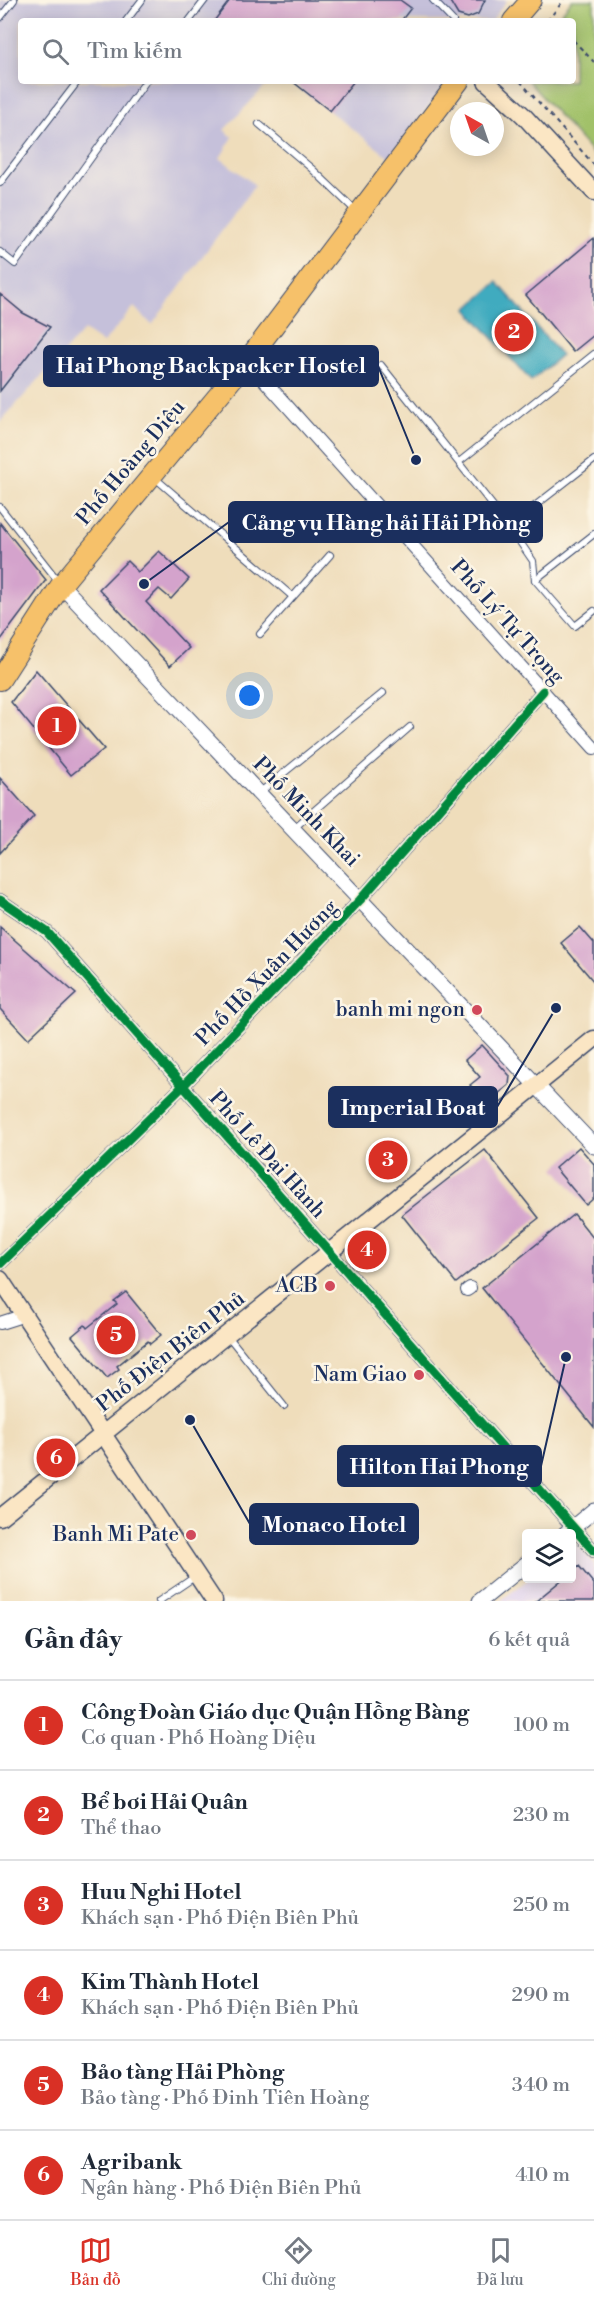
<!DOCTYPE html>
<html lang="vi">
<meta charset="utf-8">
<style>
body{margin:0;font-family:"Libre Bodoni",serif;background:#f2f2f3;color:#1f2937}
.controls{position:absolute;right:18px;bottom:18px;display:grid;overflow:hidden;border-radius:6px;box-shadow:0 3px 15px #0003}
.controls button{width:54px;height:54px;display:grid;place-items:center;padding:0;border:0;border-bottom:2px solid #e0e1e3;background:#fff;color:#1f2937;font:30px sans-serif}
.compass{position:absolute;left:450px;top:102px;width:54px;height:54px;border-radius:50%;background:#fff;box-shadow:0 3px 15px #0003;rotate:320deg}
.you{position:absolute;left:250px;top:696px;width:21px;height:21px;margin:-15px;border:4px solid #fff;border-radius:50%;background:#1a73e8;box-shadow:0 0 0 9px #1a73e833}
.badge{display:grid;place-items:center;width:39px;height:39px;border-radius:50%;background:#d93025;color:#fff;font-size:20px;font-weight:700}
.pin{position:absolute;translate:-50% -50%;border:3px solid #fff;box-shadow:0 2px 6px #0006}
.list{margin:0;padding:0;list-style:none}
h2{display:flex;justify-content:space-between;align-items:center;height:78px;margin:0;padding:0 24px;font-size:26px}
h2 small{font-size:20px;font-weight:400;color:#747a83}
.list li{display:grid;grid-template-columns:39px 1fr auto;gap:18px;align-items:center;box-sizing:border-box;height:90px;padding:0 24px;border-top:2px solid #e0e1e3}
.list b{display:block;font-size:22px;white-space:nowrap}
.list p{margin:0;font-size:20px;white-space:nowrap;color:#747a83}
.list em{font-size:20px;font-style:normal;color:#747a83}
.icon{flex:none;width:33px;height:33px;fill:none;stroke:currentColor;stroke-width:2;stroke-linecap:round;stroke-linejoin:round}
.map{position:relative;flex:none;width:594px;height:1601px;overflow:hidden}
.search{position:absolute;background:#fff;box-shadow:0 3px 15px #0003;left:18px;right:18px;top:18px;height:66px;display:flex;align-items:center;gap:15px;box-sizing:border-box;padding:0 21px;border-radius:6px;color:#747a83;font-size:22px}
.sheet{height:618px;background:#fff}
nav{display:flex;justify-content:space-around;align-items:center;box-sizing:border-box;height:84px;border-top:2px solid #e0e1e3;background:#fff;font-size:16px;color:#747a83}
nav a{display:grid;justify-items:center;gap:3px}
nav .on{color:#d93025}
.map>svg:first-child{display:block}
.built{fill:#e1d4f3}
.industrial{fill:#c5c0da}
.green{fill:#a1c169;stroke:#5e7864;stroke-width:1.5}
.water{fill:#3fabbf;stroke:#2d6d8e;stroke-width:1.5}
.building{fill:#d4a3cc}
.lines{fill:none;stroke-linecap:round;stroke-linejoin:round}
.service-casing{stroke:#3b496c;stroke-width:8}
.minor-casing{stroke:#3b496c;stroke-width:14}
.tertiary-casing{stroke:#3b496c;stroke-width:17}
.secondary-casing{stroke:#3b496c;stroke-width:19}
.primary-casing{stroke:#3b496c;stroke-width:22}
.path{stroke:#3b496c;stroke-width:2;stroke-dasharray:4.5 4.5;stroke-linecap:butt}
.service{stroke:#fff;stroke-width:6}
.minor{stroke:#fff;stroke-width:12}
.tertiary{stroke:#fff;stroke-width:15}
.secondary{stroke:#fbe6c4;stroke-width:16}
.primary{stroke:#f6c16b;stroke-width:20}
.cycleway-casing{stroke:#fcf5e5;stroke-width:13}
.cycleway{stroke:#00873e;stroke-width:9}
.poi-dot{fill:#d1495b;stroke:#fcf5e5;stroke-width:2}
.labels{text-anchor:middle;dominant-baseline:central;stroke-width:5;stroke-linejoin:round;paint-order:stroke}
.street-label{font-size:21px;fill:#1b2f5e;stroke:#fcf5e5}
.poi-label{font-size:21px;fill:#1b2f5e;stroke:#fcf5e5;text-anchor:end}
.leader{fill:none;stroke:#1b2f5e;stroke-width:2}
.callout-dot{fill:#1b2f5e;stroke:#fcf5e5;stroke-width:2}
.callout{fill:#1b2f5e;stroke:#1b2f5e;stroke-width:2}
.callout-label{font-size:22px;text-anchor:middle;font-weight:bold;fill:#fff}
</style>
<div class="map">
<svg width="594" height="1601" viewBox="0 0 594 1601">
<rect width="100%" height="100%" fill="#fcf5e5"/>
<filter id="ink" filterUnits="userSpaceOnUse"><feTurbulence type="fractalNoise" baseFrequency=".0167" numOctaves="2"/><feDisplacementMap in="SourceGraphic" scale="12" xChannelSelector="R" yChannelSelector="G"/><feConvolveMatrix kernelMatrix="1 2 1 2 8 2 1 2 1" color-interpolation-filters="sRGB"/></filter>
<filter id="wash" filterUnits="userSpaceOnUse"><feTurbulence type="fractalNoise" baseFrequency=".008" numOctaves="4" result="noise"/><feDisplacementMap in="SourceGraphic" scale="24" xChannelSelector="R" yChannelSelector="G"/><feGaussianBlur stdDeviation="1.35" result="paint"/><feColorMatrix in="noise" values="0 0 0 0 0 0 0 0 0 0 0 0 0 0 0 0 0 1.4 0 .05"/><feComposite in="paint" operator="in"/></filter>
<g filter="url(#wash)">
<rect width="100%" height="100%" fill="#efddbb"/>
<path class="built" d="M575,1542L594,1564V1601H500L529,1579L572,1578V1545Z"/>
<path class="industrial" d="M0,0H507L492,21H21V81H270L224,130L233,137L220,158L255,185L152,325L134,307L103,343L84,330L0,422Z
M290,81H448L389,157Z"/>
<path class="green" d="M572,0H594V155L528,81H573V21H555Z"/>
<path class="water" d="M497,282L561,355L531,381L467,309Z"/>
<g id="blocks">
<path class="building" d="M230,0H400L411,8L401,21H214Z
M449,0H485L478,14L468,18L458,15Z
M292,81H354L330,111Z
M594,238V335L573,352L526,295Z
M0,294L23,313L50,327L0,391Z
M0,523L46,580L0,641Z
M159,551L189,579L171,599L159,589L146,602L189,648L170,666L99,589L127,561L138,572Z
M36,670L104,749L71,775L11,702Z
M0,778L34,816L0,853Z
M0,927L76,994L28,1039L0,1009Z
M580,927L594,943V982L561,943Z
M482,1045L510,1076L509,1085L486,1104L470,1085L480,1077L465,1060Z
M579,1147L594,1164V1198L586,1205L555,1168Z
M485,1150L539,1218L456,1283L402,1215Z
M574,1214L594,1239V1427L482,1288Z
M126,1292L161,1335L150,1344L148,1341L117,1366L119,1369L107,1378L72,1336L85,1325L87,1328L117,1304L114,1301Z
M579,1566L594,1584V1601H536L564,1578H572V1573Z"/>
</g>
</g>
<g filter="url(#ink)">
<use href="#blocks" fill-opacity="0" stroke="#3b496c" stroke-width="1.5"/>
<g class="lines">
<g class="service-casing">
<path id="service" d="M433,0L453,21
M0,18L14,0
M126,21L142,0
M189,21L205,0
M259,124L311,168L357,212
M0,183L78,81
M0,252L15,264L146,81
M381,365L509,526
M459,462L594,354
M155,478L293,597
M0,507L59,582
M594,534L535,580L575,626L594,611
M535,580L533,561L509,526L594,460
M260,634L330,555
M259,793L383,693
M293,829L410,727
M228,1336L284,1406
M159,1601L196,1576"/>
</g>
<g class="minor-casing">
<path id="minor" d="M247,361L594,748
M0,900L47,932L594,1551
M0,1264L183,1086L360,900L543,691
M467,1290L470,1288
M0,1323L22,1316"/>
</g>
<g class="tertiary-casing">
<path id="tertiary" d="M61,585L594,1146
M565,1534L594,1510
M480,1601L526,1564"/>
</g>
<g class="secondary-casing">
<path id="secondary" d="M486,81L523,115L594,192
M0,1279L214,1601
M0,1517L594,1039"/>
</g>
<g class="primary-casing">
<path id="primary" d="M513,21L531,0
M0,680L61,585L247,361L459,81"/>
</g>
<path class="path" d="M547,21L564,0
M573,40L594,62
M520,81L594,165"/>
<use href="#service" class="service"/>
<use href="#minor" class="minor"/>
<use href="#tertiary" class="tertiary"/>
<use href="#secondary" class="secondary"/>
<use href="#primary" class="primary"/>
<g class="cycleway-casing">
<path id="cycleway" d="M0,900L47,932L594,1551
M0,1264L183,1086L360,900L543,691"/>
</g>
<use href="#cycleway" class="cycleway"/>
</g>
</g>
<g class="poi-dot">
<circle cx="477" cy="1010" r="6"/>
<circle cx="330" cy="1286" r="6"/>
<circle cx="419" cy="1375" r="6"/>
<circle cx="191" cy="1535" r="6"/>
</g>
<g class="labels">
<g class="street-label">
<text transform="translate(131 463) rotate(-50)">Phố Hoàng Diệu</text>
<text transform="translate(507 622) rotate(48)">Phố Lý Tự Trọng</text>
<text transform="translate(306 812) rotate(46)">Phố Minh Khai</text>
<text transform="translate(267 973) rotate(-46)">Phố Hồ Xuân Hương</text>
<text transform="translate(267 1155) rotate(48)">Phố Lê Đại Hành</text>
<text transform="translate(171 1352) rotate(-38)">Phố Điện Biên Phủ</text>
</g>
<g class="poi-label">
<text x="465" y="1010">banh mi ngon</text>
<text x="318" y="1286">ACB</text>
<text x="407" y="1375">Nam Giao</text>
<text x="179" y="1535">Banh Mi Pate</text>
</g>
</g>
<path class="leader" d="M416 460L378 366M144 584L229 522M556 1008L497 1107M566 1357L541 1466M190 1420L250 1524"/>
<g class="callout-dot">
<circle cx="416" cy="460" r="6"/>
<circle cx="144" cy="584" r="6"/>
<circle cx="556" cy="1008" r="6"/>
<circle cx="566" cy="1357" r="6"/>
<circle cx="190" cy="1420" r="6"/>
</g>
<g class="callout">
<rect x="44" y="346" width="334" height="40" rx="6"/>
<rect x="229" y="502" width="313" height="40" rx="6"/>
<rect x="329" y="1087" width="168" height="40" rx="6"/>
<rect x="338" y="1446" width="203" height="40" rx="6"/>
<rect x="250" y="1504" width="168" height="40" rx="6"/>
</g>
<g class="callout-label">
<text x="211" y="373">Hai Phong Backpacker Hostel</text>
<text x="386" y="530">Cảng vụ Hàng hải Hải Phòng</text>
<text x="413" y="1115">Imperial Boat</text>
<text x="439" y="1474">Hilton Hai Phong</text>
<text x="334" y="1532">Monaco Hotel</text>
</g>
</svg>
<div class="controls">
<button><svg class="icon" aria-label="layers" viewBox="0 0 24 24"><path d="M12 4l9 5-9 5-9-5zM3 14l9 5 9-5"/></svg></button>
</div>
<svg class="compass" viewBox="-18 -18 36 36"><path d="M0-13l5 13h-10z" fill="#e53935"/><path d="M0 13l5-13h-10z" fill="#747a83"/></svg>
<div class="you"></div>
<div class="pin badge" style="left:57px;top:726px">1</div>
<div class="pin badge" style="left:514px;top:332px">2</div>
<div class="pin badge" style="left:388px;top:1160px">3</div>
<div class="pin badge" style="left:367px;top:1250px">4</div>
<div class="pin badge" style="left:116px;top:1335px">5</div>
<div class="pin badge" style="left:56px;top:1458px">6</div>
<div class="search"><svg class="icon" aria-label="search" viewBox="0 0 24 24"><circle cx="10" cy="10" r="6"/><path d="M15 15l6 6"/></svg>Tìm kiếm</div>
</div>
<section class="sheet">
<h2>Gần đây<small>6 kết quả</small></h2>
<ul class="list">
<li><span class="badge">1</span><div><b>Công Đoàn Giáo dục Quận Hồng Bàng</b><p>Cơ quan · Phố Hoàng Diệu</p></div><em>100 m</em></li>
<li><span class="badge">2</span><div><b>Bể bơi Hải Quân</b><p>Thể thao</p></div><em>230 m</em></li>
<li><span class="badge">3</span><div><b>Huu Nghi Hotel</b><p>Khách sạn · Phố Điện Biên Phủ</p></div><em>250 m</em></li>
<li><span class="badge">4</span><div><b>Kim Thành Hotel</b><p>Khách sạn · Phố Điện Biên Phủ</p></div><em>290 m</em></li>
<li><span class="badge">5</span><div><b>Bảo tàng Hải Phòng</b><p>Bảo tàng · Phố Đinh Tiên Hoàng</p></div><em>340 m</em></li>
<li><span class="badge">6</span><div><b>Agribank</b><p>Ngân hàng · Phố Điện Biên Phủ</p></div><em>410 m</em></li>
</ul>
</section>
<nav>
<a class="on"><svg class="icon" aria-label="map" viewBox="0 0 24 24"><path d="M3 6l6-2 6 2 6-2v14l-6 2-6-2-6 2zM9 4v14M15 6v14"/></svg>Bản đồ</a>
<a><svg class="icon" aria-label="directions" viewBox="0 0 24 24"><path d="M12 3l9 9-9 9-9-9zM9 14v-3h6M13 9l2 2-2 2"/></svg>Chỉ đường</a>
<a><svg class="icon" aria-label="saved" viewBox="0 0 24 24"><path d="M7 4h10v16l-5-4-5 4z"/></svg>Đã lưu</a>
</nav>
